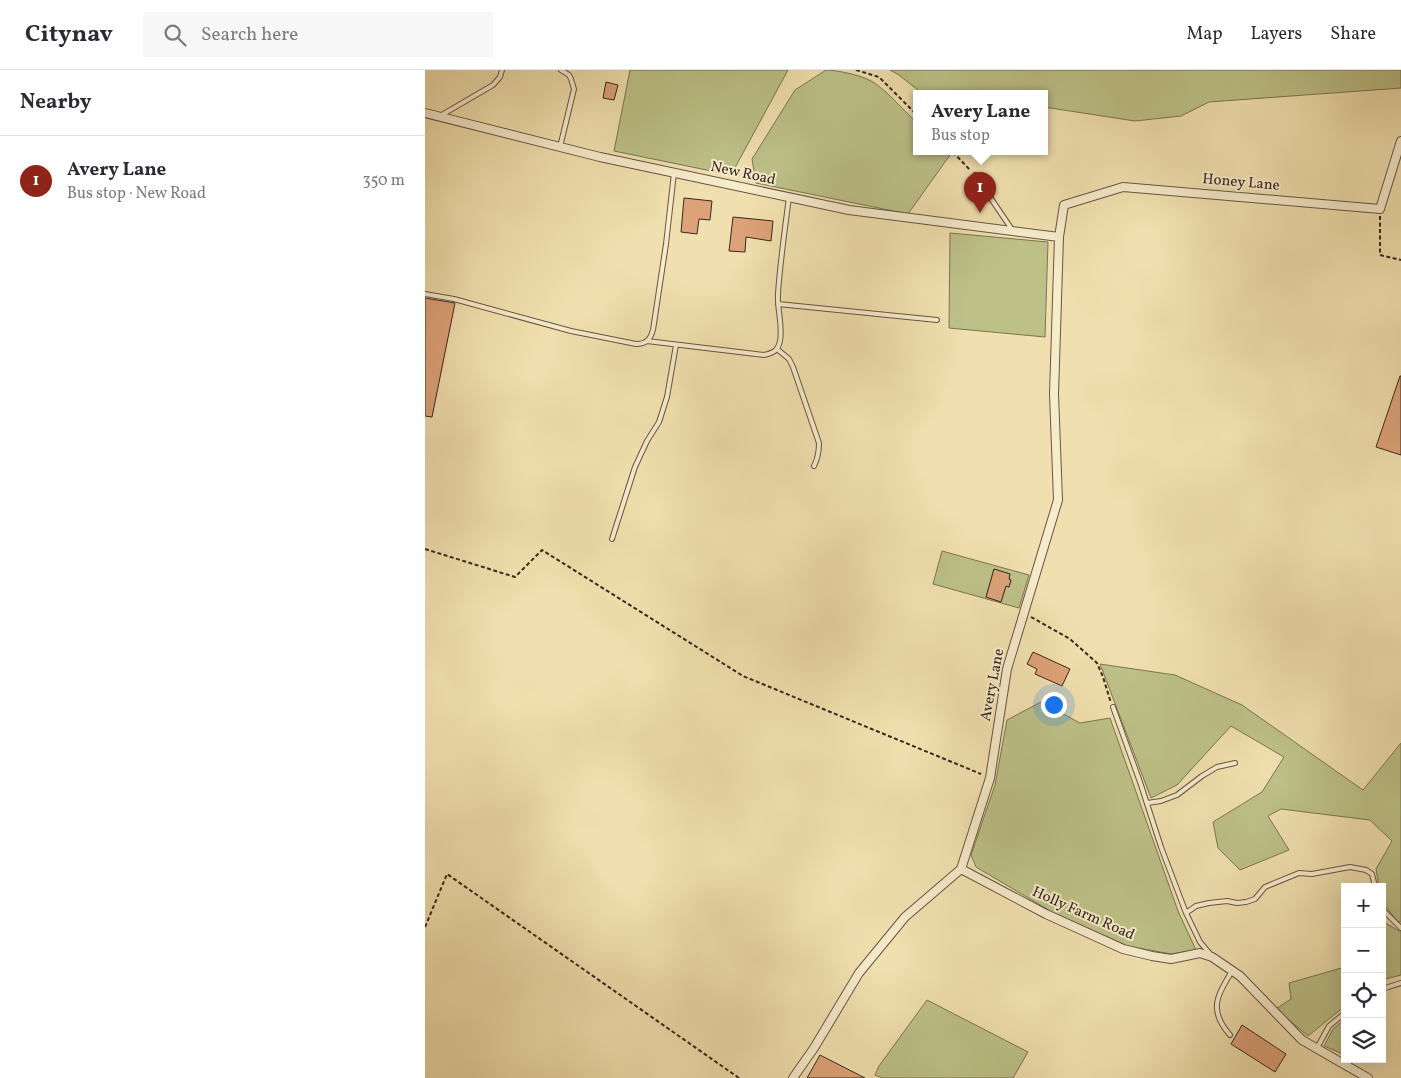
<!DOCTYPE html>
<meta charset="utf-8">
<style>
body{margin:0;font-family:Vollkorn,serif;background:#f7f7f7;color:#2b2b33}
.controls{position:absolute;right:15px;bottom:15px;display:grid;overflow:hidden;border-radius:0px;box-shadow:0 5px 20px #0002}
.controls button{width:45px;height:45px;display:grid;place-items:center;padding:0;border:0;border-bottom:1px solid #e1e1e2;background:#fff;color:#2b2b33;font:25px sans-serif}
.you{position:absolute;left:628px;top:634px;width:18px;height:18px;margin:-12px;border:4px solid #fff;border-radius:50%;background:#1a73e8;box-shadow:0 0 0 8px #1a73e833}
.badge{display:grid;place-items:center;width:32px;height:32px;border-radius:50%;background:#8f2418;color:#fff;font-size:16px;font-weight:700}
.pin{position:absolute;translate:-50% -41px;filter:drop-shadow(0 1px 2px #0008)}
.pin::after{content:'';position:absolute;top:26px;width:18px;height:15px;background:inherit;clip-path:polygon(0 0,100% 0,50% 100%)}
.popup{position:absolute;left:488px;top:20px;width:135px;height:65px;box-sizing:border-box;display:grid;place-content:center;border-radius:0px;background:#fff;filter:drop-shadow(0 1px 4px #0005);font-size:16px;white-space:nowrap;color:#7c7c81}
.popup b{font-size:19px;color:#2b2b33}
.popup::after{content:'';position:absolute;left:50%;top:100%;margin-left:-10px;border:10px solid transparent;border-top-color:#fff}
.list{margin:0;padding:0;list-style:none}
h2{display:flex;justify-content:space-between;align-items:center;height:65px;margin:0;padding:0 20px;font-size:21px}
h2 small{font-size:16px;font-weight:400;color:#7c7c81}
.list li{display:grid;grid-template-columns:32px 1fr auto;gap:15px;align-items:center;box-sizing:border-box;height:90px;padding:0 20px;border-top:1px solid #e1e1e2}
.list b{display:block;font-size:19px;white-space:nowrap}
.list p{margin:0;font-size:16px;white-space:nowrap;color:#7c7c81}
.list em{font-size:16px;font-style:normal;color:#7c7c81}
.icon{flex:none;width:28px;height:28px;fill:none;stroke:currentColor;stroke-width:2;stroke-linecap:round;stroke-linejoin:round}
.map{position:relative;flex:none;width:976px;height:1008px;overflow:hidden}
header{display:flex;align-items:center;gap:30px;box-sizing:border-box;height:70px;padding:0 25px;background:#fff;border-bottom:1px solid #e1e1e2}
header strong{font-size:24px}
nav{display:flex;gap:28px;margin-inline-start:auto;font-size:18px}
.search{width:350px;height:45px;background:#f7f7f7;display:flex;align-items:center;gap:12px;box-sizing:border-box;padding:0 18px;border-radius:0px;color:#7c7c81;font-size:19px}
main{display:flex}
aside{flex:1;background:#fff}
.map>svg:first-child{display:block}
.green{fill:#bdc188;stroke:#7b7454;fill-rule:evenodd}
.building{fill:#dda278;stroke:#39271f}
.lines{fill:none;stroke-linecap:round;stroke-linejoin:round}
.lane-casing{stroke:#675543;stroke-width:6}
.street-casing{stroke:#675543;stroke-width:10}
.path{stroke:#39271f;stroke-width:2;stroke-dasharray:4 2.5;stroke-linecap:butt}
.lane{stroke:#f6ebcb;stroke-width:4}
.street{stroke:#f6ebcb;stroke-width:8}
.labels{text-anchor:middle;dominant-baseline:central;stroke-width:4;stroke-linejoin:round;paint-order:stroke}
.street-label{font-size:15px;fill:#39271f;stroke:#f6ebcb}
</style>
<header>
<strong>Citynav</strong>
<div class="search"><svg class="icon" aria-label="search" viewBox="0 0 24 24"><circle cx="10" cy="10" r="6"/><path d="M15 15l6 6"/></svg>Search here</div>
<nav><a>Map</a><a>Layers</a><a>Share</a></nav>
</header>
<main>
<aside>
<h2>Nearby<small></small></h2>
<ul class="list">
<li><span class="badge">1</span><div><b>Avery Lane</b><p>Bus stop · New Road</p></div><em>350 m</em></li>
</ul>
</aside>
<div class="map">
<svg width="976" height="1008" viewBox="0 0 976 1008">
<rect width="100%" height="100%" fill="#f1e0af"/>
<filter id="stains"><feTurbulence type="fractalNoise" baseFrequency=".004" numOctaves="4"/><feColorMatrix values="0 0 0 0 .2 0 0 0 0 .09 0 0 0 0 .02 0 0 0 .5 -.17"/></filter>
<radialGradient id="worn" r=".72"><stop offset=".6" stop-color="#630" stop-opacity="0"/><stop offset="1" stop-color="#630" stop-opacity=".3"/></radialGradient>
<path class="green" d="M205,0H363L306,105L189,81Z
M401,0C411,0 435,5 444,10C458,16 479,41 491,52V82H521L525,85L483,144L331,113L327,89L370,20Z
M465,0H976V18L784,32L756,46L710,51L619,37V24H498L474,5Z
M525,163L623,172L620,267L524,258Z
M517,481L604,505L594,538L508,514ZM569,499L585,504L584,509L586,510L584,517L581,516L576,531L561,527Z
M675,594L750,605L817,635L938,720L976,673V852L972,851L957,832V817H954L951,799L967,771L945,750L856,739L843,746L864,780L815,800L793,778L788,752L837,722L859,687L806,656L752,715L726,728Z
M616,632L655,653L685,648L753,841L771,880L746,884L703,876L627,842L551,797L546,785L570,715L582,650Z
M957,851L976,862V905L957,910Z
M920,897V936L883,966L851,939L866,929L864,913Z
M502,930L603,982L588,1008H457L450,1005L454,996Z
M920,949V985L899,976L908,959Z"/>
<path class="building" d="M181,12L193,15L189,30L178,28Z
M259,128L287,131L285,150L274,149L272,164L256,162Z
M308,147L348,151L346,171L321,167L320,182L304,181Z
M0,228L30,233L7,347L0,346Z
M975,306H976V385L951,377Z
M569,499L585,504L584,509L586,510L584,517L581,516L576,532L561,527Z
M608,582L645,599L637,616L610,604L612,599L602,594Z
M817,955L861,984L850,1002L806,974Z
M395,985L440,1008H382Z"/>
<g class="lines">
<g class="lane-casing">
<path id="lane" d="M15,46L68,15L75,7L77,0
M135,77L149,19L146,9L144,5L136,0
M550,105L588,161
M0,224L29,229L146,261L211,274C221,274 225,270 228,260L241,174L249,103
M353,234L512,250
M222,271L339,285C348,283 353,281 355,271C358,255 352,240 353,224C355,192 360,159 364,127
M352,279L364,289L368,297L394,373C394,382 393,388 389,396
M187,469L210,397L222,371L234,352L242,327L251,275
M688,637L715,712L736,777L761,843L775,872L786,885
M722,733L736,731L752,725L777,706L792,697L810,693
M957,838L958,840L976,858
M761,843L771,836L784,833L802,831L812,833L821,832L830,829L840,817L874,803L887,804L925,797L941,800L947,804L950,817
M957,919L976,913
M805,965C783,940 792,926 807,901
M892,978L904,956L920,943"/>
</g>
<g class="street-casing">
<path id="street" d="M0,43L175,87L424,140L634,167
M536,799L621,844L698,879L727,886L746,889L775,883L787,887L815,906L877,970L943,1008
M368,1008L389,978L434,903L480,847L536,799L565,708L582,599L633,430L629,324L634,167L639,135L698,117L955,139L976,71"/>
</g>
<path class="path" d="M431,0L454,7L491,44
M528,82L545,100
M955,146V185L976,190
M0,479L90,507L117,480L318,606L556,704
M606,547L645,569L672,593L678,607L686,633
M0,857L22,804L314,1008"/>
<use href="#lane" class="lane"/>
<use href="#street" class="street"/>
</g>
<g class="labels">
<g class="street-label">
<text transform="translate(318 104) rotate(12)">New Road</text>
<text transform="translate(816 113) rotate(5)">Honey Lane</text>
<text transform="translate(568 615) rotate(-79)">Avery Lane</text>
<text transform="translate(658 844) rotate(24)">Holly Farm Road</text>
</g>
</g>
<rect width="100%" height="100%" filter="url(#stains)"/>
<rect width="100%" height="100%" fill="url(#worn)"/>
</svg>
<div class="controls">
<button>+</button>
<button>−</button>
<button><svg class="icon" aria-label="locate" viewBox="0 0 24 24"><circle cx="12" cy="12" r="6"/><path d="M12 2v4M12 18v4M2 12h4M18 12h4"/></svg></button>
<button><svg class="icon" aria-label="layers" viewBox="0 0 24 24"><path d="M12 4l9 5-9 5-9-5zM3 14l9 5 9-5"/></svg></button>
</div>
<div class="you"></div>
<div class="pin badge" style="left:555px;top:143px">1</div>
<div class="popup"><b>Avery Lane</b>Bus stop</div>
</div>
</main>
